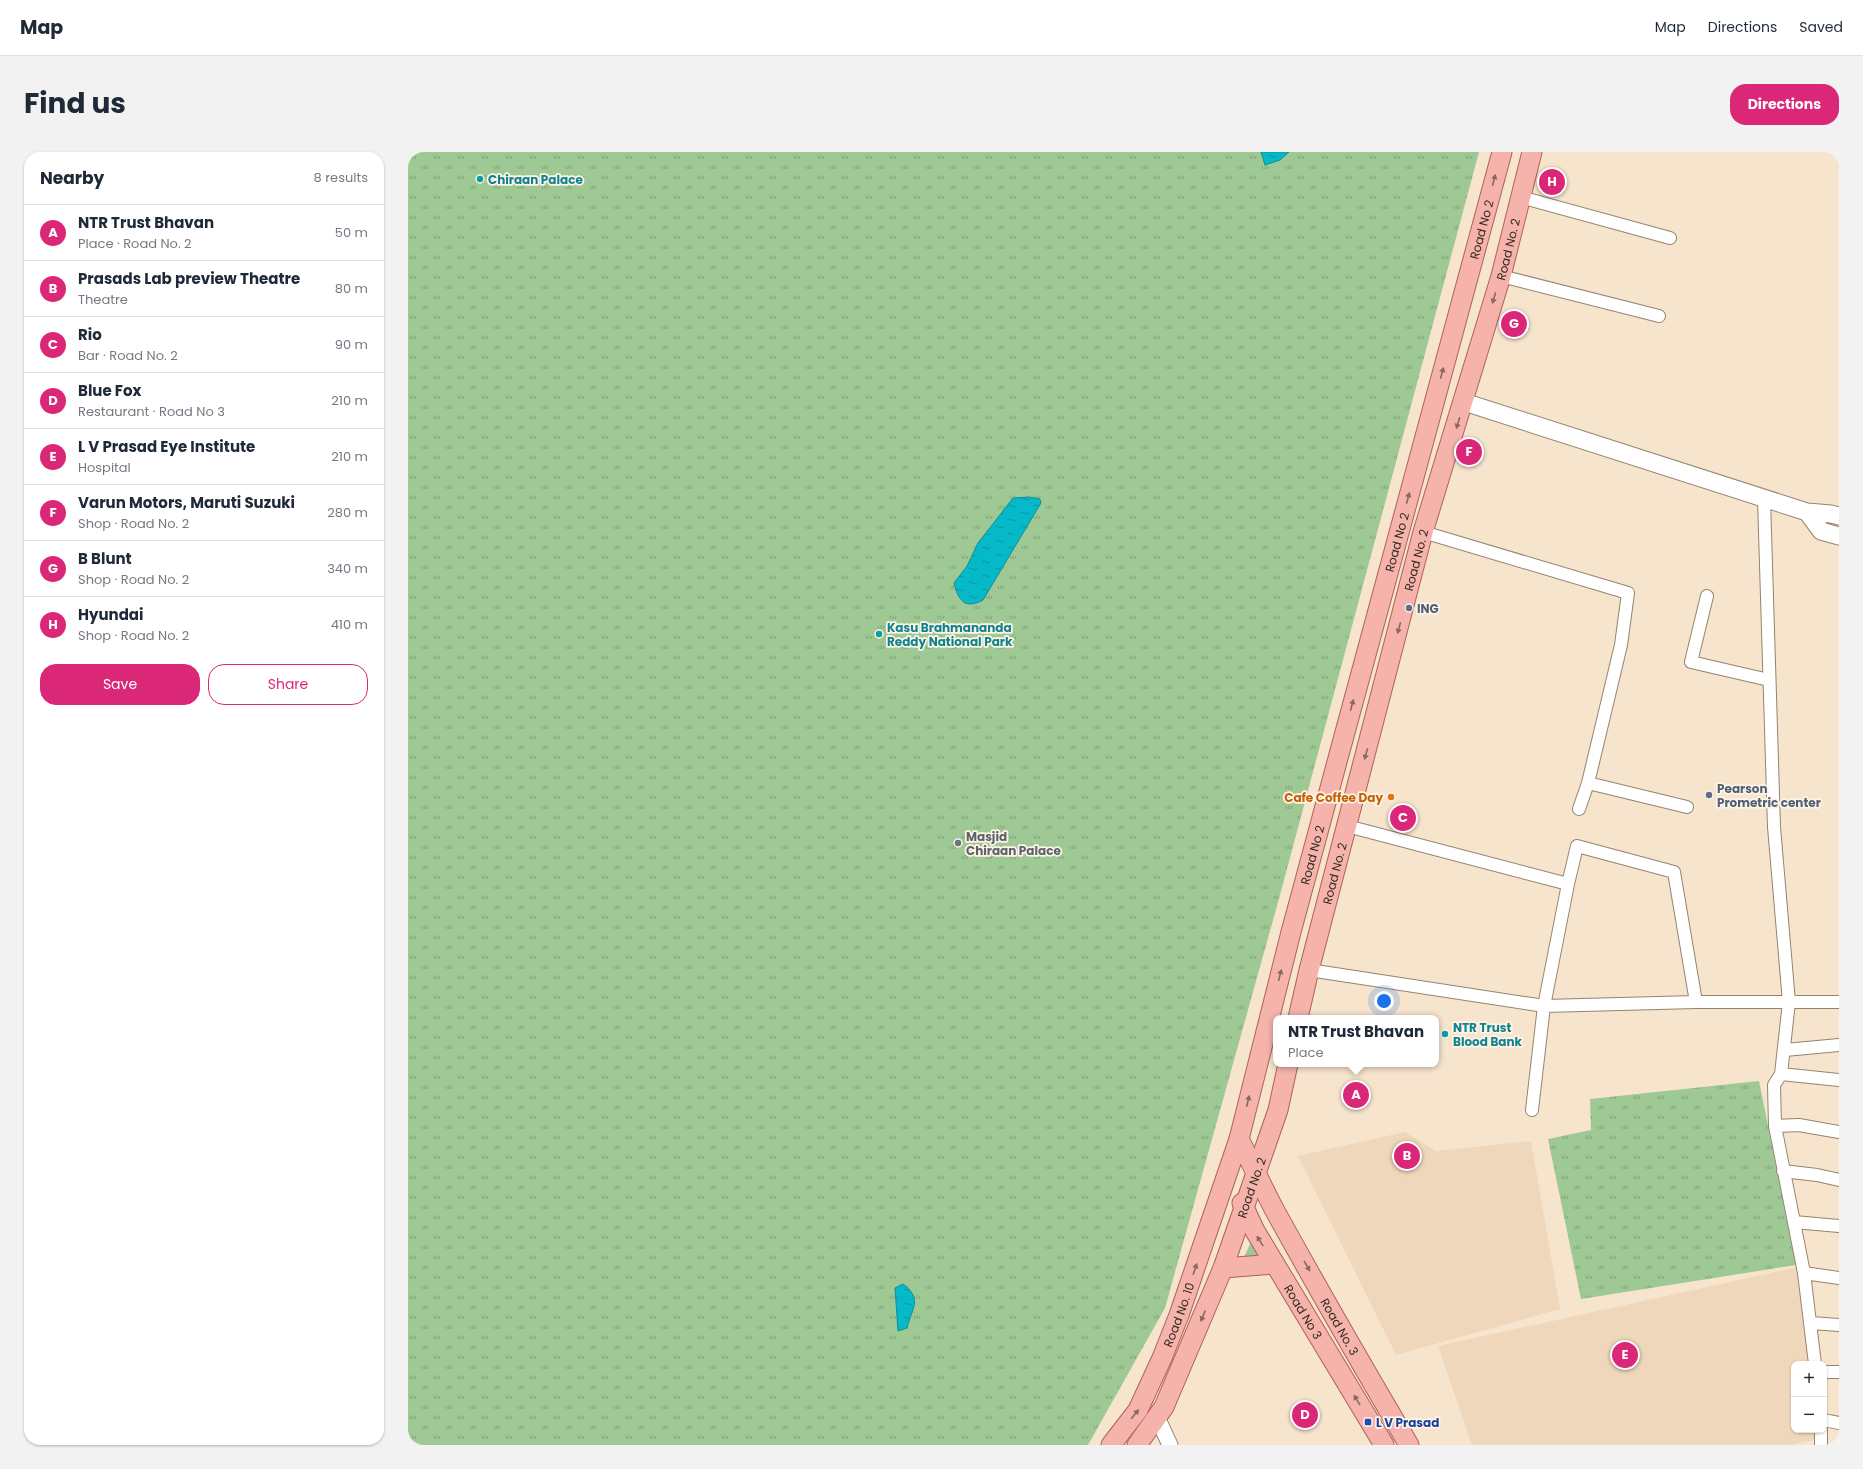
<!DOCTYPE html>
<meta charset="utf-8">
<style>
body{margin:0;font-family:Poppins,sans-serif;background:#f2f2f3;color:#1f2937}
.controls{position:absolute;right:12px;bottom:12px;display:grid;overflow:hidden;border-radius:8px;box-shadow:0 1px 3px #0004}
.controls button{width:36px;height:36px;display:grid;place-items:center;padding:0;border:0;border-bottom:1px solid #e0e1e3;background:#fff;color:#1f2937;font:20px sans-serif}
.you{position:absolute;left:976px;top:849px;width:14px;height:14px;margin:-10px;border:3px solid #fff;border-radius:50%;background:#1a73e8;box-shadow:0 0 0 6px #1a73e833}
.badge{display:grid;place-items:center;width:26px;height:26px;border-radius:50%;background:#db2777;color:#fff;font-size:13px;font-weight:700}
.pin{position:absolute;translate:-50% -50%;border:2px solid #fff;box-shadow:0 1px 4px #0006}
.popup{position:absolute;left:865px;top:863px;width:166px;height:52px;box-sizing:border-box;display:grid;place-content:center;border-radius:8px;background:#fff;filter:drop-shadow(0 1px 3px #0005);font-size:13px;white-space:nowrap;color:#747a83}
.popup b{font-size:15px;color:#1f2937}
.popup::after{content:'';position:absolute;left:50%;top:100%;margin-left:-8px;border:8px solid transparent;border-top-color:#fff}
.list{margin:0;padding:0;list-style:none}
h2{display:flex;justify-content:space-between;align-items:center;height:52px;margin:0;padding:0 16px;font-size:17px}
h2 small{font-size:13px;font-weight:400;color:#747a83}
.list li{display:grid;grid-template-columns:26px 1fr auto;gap:12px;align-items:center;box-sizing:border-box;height:56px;padding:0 16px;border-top:1px solid #e0e1e3}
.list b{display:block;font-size:15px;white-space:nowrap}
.list p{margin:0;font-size:13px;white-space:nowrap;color:#747a83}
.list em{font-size:13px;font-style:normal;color:#747a83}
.actions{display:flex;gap:8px;padding:12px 16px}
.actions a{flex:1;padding:9px 0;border:1px solid #db2777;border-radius:16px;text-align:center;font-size:14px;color:#db2777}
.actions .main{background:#db2777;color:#fff}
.map{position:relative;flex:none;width:1431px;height:1293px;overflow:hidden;border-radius:16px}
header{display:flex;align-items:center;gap:24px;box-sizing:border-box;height:56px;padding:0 20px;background:#fff;border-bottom:1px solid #e0e1e3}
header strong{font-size:19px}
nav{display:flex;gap:22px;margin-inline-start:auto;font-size:14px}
.intro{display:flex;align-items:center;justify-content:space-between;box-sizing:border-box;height:96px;padding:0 24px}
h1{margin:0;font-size:28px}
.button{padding:10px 18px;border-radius:16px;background:#db2777;color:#fff;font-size:14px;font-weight:700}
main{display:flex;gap:24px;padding:0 24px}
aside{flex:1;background:#fff;border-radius:16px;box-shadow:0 1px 3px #0004}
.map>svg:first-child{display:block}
.built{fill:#efd7bb}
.grass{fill:#9ec994}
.park{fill:url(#park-tufts)}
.water{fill:url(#water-ripples);stroke:#128e97}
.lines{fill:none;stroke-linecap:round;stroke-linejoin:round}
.minor-casing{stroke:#94846e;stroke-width:14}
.tertiary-casing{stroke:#94846e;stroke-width:17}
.secondary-casing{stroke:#94846e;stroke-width:19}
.primary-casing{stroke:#ac6257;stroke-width:21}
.minor{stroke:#fff;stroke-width:12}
.tertiary{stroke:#fff;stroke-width:15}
.secondary{stroke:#fff;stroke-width:17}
.primary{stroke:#f5b3ac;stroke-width:19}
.oneway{fill:#8a6860}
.culture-dot{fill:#0f9aa8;stroke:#fef3e5;stroke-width:1.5}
.service-dot{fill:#5c6f8a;stroke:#fef3e5;stroke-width:1.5}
.food-dot{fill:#e8710a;stroke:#fef3e5;stroke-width:1.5}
.worship-dot{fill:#6b7280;stroke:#fef3e5;stroke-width:1.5}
.transit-dot{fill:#1a4fb4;stroke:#fef3e5;stroke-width:1.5}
.labels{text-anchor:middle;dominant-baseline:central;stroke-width:3.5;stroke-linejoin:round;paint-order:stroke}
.culture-label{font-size:12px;font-weight:bold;fill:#0d838f;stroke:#fef3e5;text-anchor:start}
.street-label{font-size:12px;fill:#322b22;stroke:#fef3e5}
.service-label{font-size:12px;font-weight:bold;fill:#4e5e75;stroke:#fef3e5;text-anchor:start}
.food-label{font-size:12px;font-weight:bold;fill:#c56008;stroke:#fef3e5;text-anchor:end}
.worship-label{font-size:12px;font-weight:bold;fill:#5b616d;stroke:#fef3e5;text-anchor:start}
.transit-label{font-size:12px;font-weight:bold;fill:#164399;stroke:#fef3e5;text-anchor:start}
</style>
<header>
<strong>Map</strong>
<nav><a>Map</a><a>Directions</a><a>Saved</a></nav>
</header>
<div class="intro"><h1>Find us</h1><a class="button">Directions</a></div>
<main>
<aside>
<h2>Nearby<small>8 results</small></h2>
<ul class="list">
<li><span class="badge">A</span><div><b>NTR Trust Bhavan</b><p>Place · Road No. 2</p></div><em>50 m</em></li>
<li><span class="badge">B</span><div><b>Prasads Lab preview Theatre</b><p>Theatre</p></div><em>80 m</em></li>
<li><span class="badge">C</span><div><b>Rio</b><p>Bar · Road No. 2</p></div><em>90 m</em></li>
<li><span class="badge">D</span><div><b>Blue Fox</b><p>Restaurant · Road No 3</p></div><em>210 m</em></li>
<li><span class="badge">E</span><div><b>L V Prasad Eye Institute</b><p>Hospital</p></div><em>210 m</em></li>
<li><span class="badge">F</span><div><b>Varun Motors, Maruti Suzuki</b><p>Shop · Road No. 2</p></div><em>280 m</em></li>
<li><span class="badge">G</span><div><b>B Blunt</b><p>Shop · Road No. 2</p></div><em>340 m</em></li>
<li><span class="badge">H</span><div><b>Hyundai</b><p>Shop · Road No. 2</p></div><em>410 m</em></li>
</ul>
<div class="actions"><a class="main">Save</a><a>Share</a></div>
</aside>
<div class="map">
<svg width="1431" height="1293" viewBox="0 0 1431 1293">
<defs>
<pattern id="park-tufts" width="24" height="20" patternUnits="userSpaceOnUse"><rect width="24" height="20" fill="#9ec994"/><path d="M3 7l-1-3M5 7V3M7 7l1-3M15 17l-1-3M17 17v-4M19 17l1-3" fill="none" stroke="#81a378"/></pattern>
<pattern id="water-ripples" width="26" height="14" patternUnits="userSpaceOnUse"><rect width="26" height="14" fill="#05b9c9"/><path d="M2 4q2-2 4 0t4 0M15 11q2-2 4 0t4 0" fill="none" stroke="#0797a3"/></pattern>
</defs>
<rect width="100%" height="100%" fill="#f7e4cd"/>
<path class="built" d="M997,980L1028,999L1123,989L1152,1157L988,1203L890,1004Z
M1390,1115L1402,1212H1386V1278H1411L1412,1287L1380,1293H1064L1030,1194Z"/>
<path class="grass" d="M844,1088L856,1106L835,1107Z"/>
<path class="park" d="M0,0H1071L872,743L757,1156L680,1293H0Z
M1351,929L1388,1113L1173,1147L1140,987L1183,978L1182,947Z"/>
<path class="water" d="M853,0H881L872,8L857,13Z
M621,345L632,347L633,351L575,448C557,458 550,448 546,431L559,414L570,391L605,346Z
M495,1132C515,1147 504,1156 499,1176L490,1179L487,1136Z"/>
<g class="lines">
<g class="minor-casing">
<path id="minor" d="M1112,45L1262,86
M1093,124L1251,164
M1356,347L1366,675L1381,850L1373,922L1366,933L1367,974L1396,1121L1407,1212
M1015,380L1220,441L1213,493L1180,631L1171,657
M1299,444L1283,510L1361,528
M1180,631L1279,655
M939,674L1160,732
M901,818L1136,854L1288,850H1431
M1377,898L1431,893
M1373,922L1431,928
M1124,958L1136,854L1160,732L1169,694L1266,720L1288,850
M1367,974L1391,973L1431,980
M1375,1019L1409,1023L1431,1028
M1386,1070L1431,1074
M1396,1121L1431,1126
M1403,1171L1431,1173
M1416,1220H1431
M1416,1268L1431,1271
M1413,1278V1293"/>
</g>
<g class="tertiary-casing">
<path id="tertiary" d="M749,1265L762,1293"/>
</g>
<g class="secondary-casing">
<path id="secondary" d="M1056,250L1399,360L1423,362L1431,364
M1399,360L1413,379L1431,384"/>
</g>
<g class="primary-casing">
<g id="primary">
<path id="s1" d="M890,866L901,818L1015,380L1093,124L1124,0"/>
<path id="s2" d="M831,987C843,1010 854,1034 866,1057C910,1137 955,1215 1001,1293"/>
<path id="s3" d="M834,1051L847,1079L976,1293"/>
<path d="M815,1116L867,1112"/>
<path id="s4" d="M703,1293L730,1258L754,1206L771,1163L831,987L883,780L1094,0"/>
<path id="s5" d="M729,1293L756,1255L815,1116L870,958L880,912"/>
</g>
</g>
<use href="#minor" class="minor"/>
<use href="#tertiary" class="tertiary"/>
<use href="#secondary" class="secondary"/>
<use href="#primary" class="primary"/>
</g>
<defs><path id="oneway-solid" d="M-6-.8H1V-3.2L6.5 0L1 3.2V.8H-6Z"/></defs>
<g class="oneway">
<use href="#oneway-solid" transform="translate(1086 28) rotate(-75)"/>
<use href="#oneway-solid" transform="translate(1086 146) rotate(106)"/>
<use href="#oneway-solid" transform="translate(1034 221) rotate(-75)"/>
<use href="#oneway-solid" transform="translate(1050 271) rotate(107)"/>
<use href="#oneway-solid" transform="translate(1000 346) rotate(-75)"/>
<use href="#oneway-solid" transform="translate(991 476) rotate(105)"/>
<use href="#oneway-solid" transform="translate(944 553) rotate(-75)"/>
<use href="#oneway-solid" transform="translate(958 602) rotate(105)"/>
<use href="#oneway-solid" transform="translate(872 823) rotate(-76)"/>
<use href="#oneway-solid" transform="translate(840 949) rotate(-76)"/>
<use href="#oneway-solid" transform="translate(852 1089) rotate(-122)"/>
<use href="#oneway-solid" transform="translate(899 1114) rotate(60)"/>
<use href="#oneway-solid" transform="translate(787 1117) rotate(-71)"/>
<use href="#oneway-solid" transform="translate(795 1164) rotate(113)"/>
<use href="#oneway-solid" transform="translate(949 1248) rotate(-121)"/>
<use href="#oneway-solid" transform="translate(727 1262) rotate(-51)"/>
</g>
<g class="culture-dot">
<circle cx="72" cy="27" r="4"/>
<circle cx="471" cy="482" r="4"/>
<circle cx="1037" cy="882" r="4"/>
</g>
<g class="service-dot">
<circle cx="1001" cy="456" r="4"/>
<circle cx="1301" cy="643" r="4"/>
</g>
<circle class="food-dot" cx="983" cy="645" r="4"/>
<circle class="worship-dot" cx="550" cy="691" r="4"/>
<rect class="transit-dot" x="956" y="1266" width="8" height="8" rx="2"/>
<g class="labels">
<g class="culture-label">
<text x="80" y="27">Chiraan Palace</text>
<text x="479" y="475">Kasu Brahmananda<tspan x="479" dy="14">Reddy National Park</tspan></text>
<text x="1045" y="875">NTR Trust<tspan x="1045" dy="14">Blood Bank</tspan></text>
</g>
<g class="street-label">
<text stroke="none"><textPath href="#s4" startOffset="1275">Road No 2</textPath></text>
<text stroke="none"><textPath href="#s1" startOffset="797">Road No. 2</textPath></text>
<text stroke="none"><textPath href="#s4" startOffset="951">Road No 2</textPath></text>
<text stroke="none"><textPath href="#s1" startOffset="473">Road No. 2</textPath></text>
<text stroke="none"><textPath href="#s4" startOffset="627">Road No 2</textPath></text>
<text stroke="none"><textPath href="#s1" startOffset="149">Road No. 2</textPath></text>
<text stroke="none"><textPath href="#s5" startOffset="283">Road No. 2</textPath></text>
<text stroke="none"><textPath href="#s3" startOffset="125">Road No 3</textPath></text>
<text stroke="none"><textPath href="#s4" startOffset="148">Road No. 10</textPath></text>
<text stroke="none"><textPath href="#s2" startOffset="213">Road No. 3</textPath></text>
</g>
<g class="service-label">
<text x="1009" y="456">ING</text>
<text x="1309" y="636">Pearson<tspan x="1309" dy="14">Prometric center</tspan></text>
</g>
<g class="food-label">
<text x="975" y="645">Cafe Coffee Day</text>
</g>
<g class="worship-label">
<text x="558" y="684">Masjid<tspan x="558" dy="14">Chiraan Palace</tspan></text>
</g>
<g class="transit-label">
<text x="968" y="1270">L V Prasad</text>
</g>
</g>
</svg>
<div class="controls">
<button>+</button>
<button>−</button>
</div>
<div class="you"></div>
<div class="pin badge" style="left:948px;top:943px">A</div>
<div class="popup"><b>NTR Trust Bhavan</b>Place</div>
<div class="pin badge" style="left:999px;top:1004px">B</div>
<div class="pin badge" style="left:995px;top:666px">C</div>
<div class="pin badge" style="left:897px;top:1263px">D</div>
<div class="pin badge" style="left:1217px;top:1203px">E</div>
<div class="pin badge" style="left:1061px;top:300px">F</div>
<div class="pin badge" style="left:1106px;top:172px">G</div>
<div class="pin badge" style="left:1144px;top:30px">H</div>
</div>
</main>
